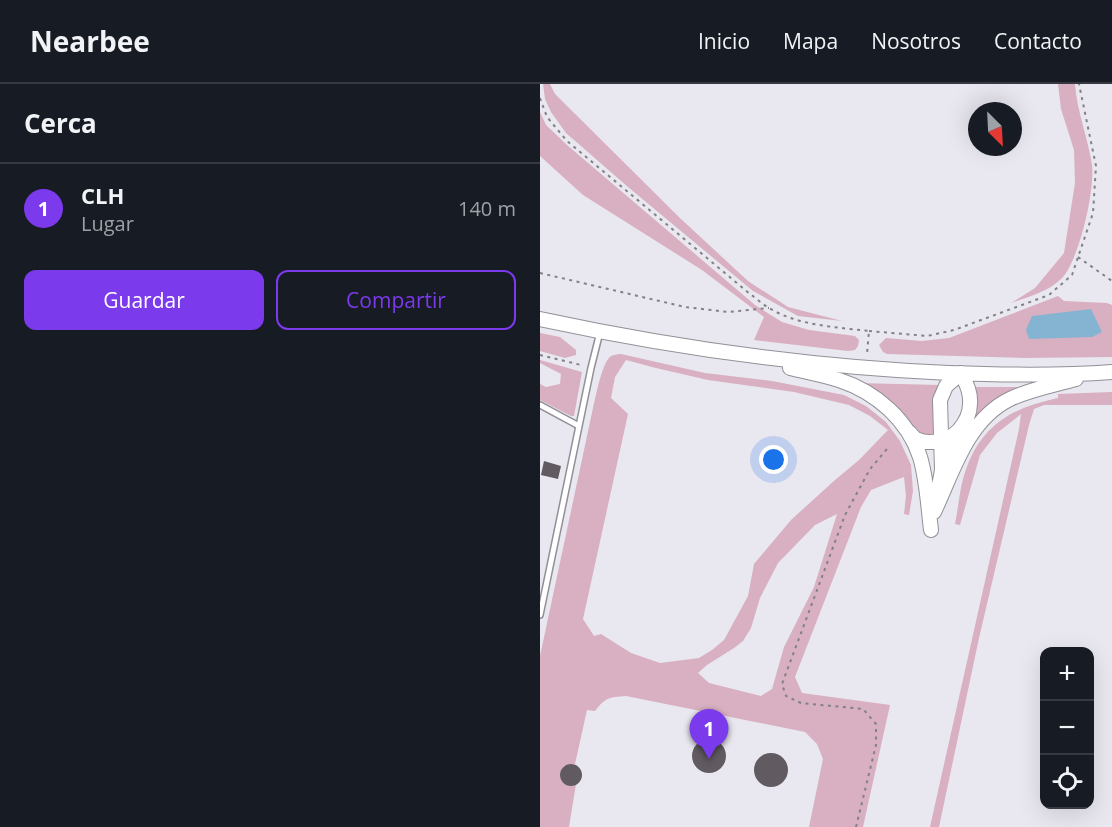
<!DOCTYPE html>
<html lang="es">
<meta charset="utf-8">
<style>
body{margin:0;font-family:"Open Sans",sans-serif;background:#242831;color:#f1f3f6}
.controls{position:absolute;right:18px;bottom:18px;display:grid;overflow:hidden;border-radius:12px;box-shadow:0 6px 24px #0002}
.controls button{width:54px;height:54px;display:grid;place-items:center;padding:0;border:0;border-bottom:2px solid #363941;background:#171b24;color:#f1f3f6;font:30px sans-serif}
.compass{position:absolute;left:428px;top:18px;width:54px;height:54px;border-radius:50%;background:#171b24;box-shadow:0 6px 24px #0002;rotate:156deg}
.you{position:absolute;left:234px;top:376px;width:21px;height:21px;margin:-15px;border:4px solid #fff;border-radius:50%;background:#1a73e8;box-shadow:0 0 0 9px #1a73e833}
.badge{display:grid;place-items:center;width:39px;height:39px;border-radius:50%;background:#7c3aed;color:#fff;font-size:20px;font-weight:700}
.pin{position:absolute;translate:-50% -50px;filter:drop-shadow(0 2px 3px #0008)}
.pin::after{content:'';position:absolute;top:32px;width:21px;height:18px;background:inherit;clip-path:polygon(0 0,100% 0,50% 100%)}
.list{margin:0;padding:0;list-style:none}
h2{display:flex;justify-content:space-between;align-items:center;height:78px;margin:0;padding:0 24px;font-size:26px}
h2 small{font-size:20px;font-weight:400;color:#9ea1a6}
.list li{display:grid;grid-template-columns:39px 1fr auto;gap:18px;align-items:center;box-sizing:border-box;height:90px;padding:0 24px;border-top:2px solid #363941}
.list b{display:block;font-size:22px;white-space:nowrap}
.list p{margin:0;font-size:20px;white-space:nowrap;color:#9ea1a6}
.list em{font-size:20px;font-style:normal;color:#9ea1a6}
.actions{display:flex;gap:12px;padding:18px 24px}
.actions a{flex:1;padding:14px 0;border:2px solid #7c3aed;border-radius:12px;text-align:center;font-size:21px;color:#7c3aed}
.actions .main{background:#7c3aed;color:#fff}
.icon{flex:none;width:33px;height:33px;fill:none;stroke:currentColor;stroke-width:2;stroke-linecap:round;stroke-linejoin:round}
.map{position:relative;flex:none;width:572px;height:743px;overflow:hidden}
header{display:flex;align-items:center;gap:36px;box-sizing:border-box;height:84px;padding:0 30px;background:#171b24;border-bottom:2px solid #363941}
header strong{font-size:28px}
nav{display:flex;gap:33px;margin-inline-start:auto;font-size:21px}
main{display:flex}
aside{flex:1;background:#171b24}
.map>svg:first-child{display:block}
.green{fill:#d8b0c1;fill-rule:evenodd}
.water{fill:#85b3d2}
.building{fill:#615b61}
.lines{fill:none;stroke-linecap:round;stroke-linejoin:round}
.service-casing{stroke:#919097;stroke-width:8}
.tertiary-casing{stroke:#919097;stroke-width:16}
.path{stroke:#828186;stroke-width:2;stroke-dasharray:3 4.5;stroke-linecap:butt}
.service{stroke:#fff;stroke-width:5}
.tertiary{stroke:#fff;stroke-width:14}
</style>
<header>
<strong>Nearbee</strong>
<nav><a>Inicio</a><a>Mapa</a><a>Nosotros</a><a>Contacto</a></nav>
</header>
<main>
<aside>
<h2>Cerca<small></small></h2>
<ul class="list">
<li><span class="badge">1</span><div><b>CLH</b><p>Lugar</p></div><em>140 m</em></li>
</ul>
<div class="actions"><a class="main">Guardar</a><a>Compartir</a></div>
</aside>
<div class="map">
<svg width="572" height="743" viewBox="0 0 572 743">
<rect width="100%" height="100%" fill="#e9e7ef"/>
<path class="green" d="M3,0H10L15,10L141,135L208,197L248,223L302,237L258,232L213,207L88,103L26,49L11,28L5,15Z
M518,0H535C537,28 548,54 552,81C555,106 539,178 521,195C508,208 487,213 471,219L495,204L524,169L535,99L534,66L521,25Z
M0,28L6,41L27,61L215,221L242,238L269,246L315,252L319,256L318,262L315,266L308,267L214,256L224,233L162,186L43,111L0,72Z
M518,212L524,217L567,219L572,221V273L484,274L347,270L343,268L339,261L346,254L382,257L409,254Z
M0,249L20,253L36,266V271L25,274L0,267Z
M81,270L165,289L232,297L304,311L326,322L346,338L360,357L371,381L373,407L369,431L364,430L366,412L364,393L331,406L321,423L255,593L262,609L350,621L323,743H269L283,675L277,660L265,648L86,612C69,613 65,614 55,627L47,626L35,680H32L24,682C15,693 23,703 36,700L29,743H0V572L53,324C56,312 62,278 71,272C73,271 79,270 81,270ZM86,276L116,284L168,296L254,308L309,321L330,332L348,346L319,376L295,396L251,436L214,480L208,512L184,556L172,566L159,574L120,579L91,569L61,550L54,552L43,535L88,330L71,314L75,293ZM297,430L274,503L244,563L232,605L221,612L169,599L158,589L167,581L194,564L203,557L211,544L220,514L238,479L275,441Z
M0,276L42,288L34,332H31L0,316V300L6,303L20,300L21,290L0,279Z
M317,299L399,301L395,353L376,349Z
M435,303H486L425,347L435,319Z
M572,308V321H504L494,325L489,341L439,554L399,743H390L460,430L479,345L481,330L457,349L440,371L420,441L415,440C419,420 420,399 428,380C445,338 476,323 518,314V310Z"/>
<path class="water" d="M551,225L562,248L552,253L489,255L486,246L492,232Z"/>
<path class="building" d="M4,377L21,382L18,395L1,391Z
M152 672a17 17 0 1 1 34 0a17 17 0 1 1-34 0Z
M214 686a17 17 0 1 1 34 0a17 17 0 1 1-34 0Z
M20 691a11 11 0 1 1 22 0a11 11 0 1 1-22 0Z"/>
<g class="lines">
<g class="service-casing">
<path id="service" d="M0,321L39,342
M0,531L51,284L60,248"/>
</g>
<g class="tertiary-casing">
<path id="tertiary" d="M0,235C135,264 271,283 409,289C463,291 518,292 572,288
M250,284C266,288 283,291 299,296C336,308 368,336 380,373C387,396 388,422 391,446
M369,348C371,350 373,353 376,355C389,362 410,356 419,346C425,339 430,329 430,320C431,308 426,299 421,289
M403,384L420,345
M398,408L402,386L400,316L406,302L421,289
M394,428C413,388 427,336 470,315C491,305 514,301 536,295"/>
</g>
<path class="path" d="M0,14L7,33L27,57L210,210C216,214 222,220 229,224C259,242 296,243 329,247L327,270
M538,173L572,197
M0,189L145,223L188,228L229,224
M329,247L387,252L414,246L509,211L532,191L553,129L556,82L539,0
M0,271L41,281
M316,743L336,661V640L323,625L261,619L246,612L242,600L305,431L330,385L347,365"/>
<use href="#service" class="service"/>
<use href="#tertiary" class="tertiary"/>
</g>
</svg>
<div class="controls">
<button>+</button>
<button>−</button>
<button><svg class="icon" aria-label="locate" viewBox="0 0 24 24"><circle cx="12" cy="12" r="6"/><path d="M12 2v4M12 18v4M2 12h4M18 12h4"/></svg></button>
</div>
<svg class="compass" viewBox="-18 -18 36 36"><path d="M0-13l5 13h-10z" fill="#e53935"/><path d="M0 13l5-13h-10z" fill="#9ea1a6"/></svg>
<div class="you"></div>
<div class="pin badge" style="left:169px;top:675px">1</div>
</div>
</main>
